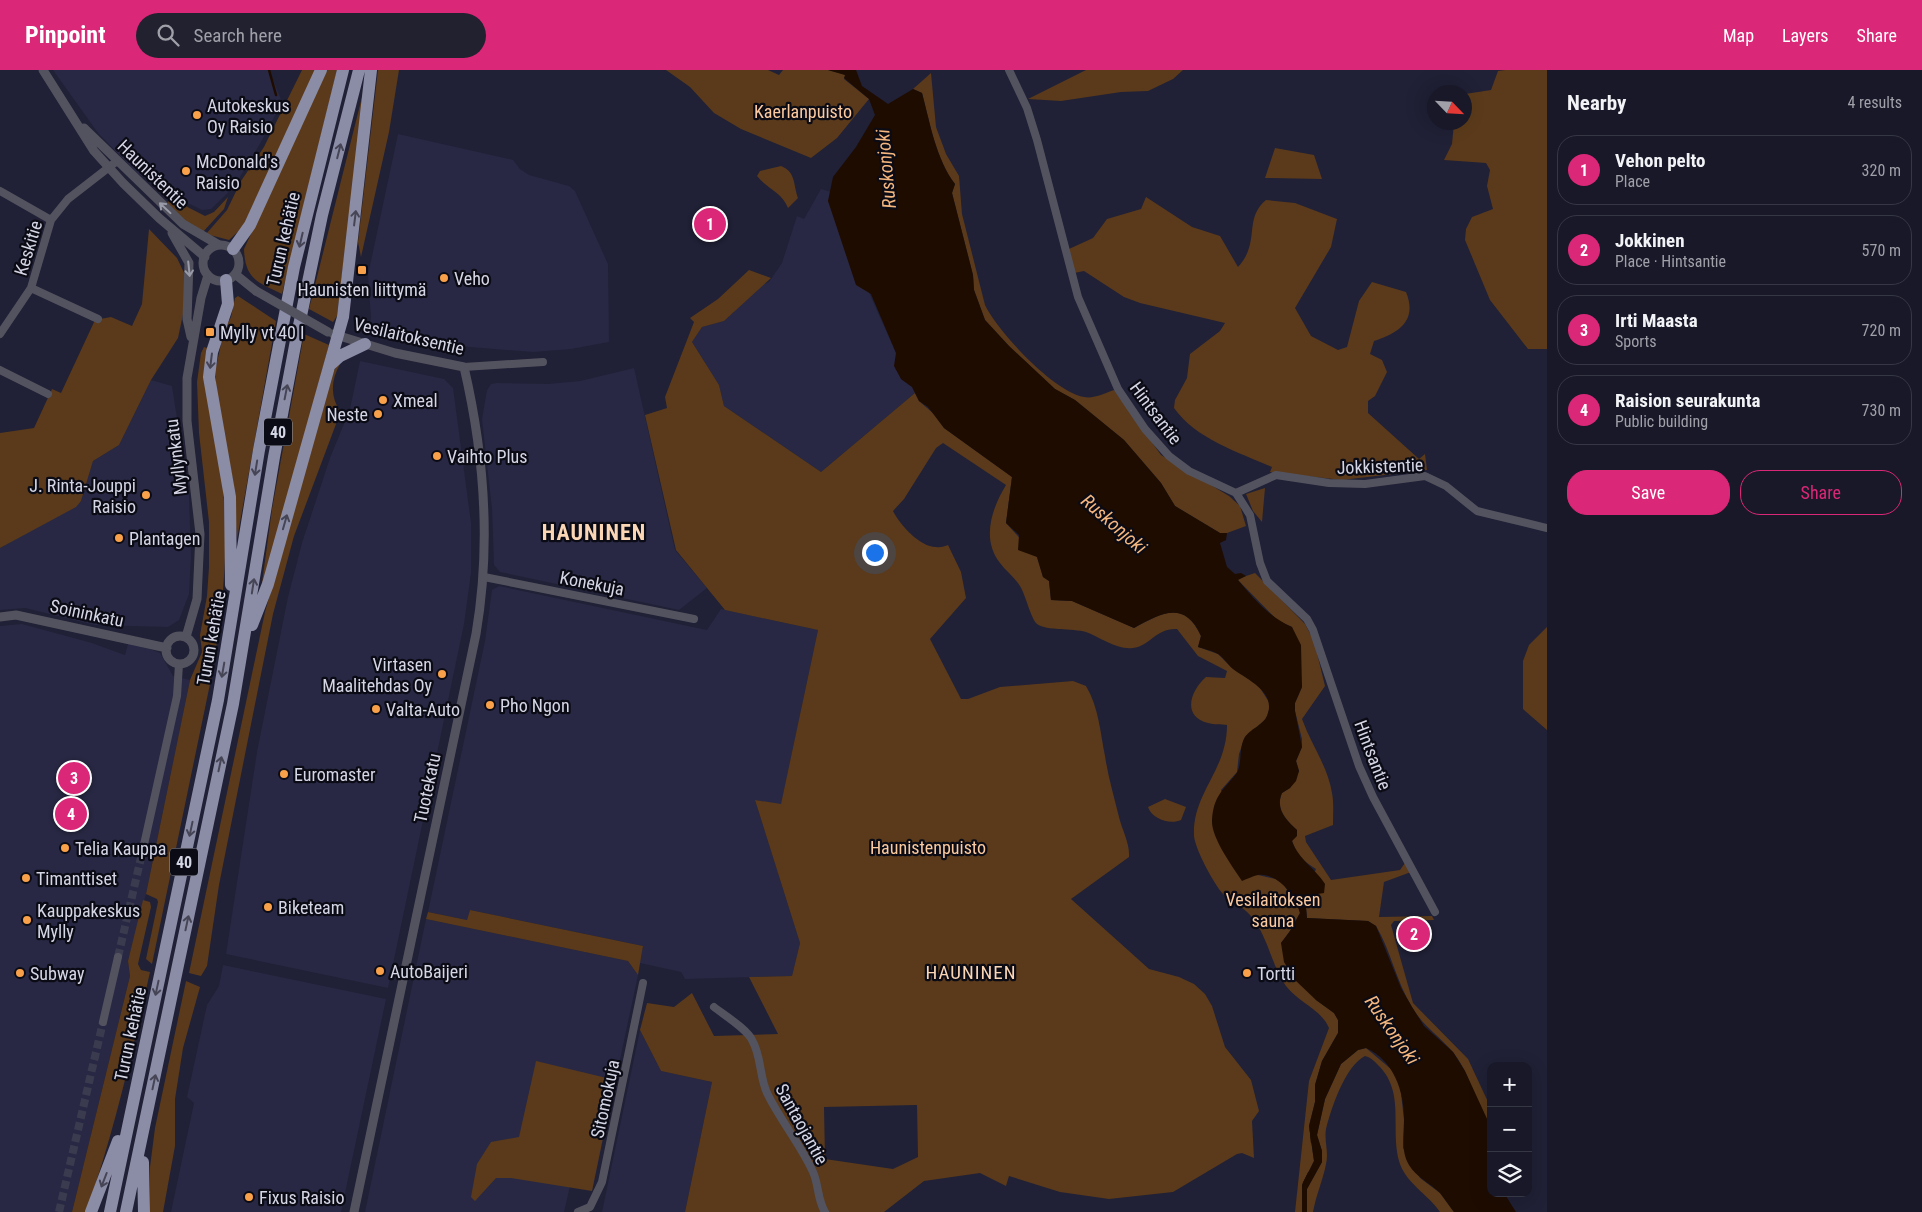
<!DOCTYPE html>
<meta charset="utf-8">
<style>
body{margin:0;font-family:"Roboto Condensed",sans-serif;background:#212130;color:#f1f3f6}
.controls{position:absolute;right:15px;bottom:15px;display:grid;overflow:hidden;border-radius:10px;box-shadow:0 5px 20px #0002}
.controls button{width:45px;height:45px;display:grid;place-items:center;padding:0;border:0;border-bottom:1px solid #363745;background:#181828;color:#f1f3f6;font:25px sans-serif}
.compass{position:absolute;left:1427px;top:15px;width:45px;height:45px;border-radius:50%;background:#181828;box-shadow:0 5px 20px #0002;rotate:115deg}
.you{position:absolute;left:874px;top:482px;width:18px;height:18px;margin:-12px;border:4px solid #fff;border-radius:50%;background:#1a73e8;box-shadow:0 0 0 8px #1a73e833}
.badge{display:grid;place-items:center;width:32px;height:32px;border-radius:50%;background:#db2777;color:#fff;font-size:16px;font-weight:700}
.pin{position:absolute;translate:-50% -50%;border:2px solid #fff;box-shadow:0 1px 5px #0006}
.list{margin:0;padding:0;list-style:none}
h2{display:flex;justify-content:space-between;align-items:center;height:65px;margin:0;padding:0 20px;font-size:21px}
h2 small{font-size:16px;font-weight:400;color:#9fa0a8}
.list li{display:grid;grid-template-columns:32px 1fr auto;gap:15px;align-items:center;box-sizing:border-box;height:70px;margin:0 10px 10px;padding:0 10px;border:1px solid #363745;border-radius:20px}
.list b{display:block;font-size:19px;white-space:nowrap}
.list p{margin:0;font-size:16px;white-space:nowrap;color:#9fa0a8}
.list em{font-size:16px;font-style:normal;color:#9fa0a8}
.actions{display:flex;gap:10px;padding:15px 20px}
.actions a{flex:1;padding:11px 0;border:1px solid #db2777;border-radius:20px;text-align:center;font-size:18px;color:#db2777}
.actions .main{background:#db2777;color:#fff}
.icon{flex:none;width:28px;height:28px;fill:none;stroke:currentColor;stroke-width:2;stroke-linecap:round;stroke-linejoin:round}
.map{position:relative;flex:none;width:1547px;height:1142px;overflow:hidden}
header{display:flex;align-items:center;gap:30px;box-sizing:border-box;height:70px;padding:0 25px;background:#db2777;color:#fff}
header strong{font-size:24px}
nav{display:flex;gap:28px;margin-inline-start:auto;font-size:18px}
.search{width:350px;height:45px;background:#212130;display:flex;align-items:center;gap:12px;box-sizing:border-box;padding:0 18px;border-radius:28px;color:#9fa0a8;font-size:19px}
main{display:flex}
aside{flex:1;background:#181828}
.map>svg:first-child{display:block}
.built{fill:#282844}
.green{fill:#5a3a1a;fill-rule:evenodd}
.water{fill:#1e0c00}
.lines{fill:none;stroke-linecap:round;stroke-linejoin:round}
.stream{stroke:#1e0c00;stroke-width:2.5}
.minor-tunnel{stroke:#3b3b50;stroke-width:8;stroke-dasharray:8 4;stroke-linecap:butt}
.minor{stroke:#53535f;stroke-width:8}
.tertiary{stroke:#53535f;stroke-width:9}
.trunk{stroke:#8b8ca6;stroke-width:12}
.tertiary-bridge{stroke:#53535f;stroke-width:9}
.oneway{stroke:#454556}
.oneway2{stroke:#9a9ba9}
.poi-dot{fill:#f8a14a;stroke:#0b0b15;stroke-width:2}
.labels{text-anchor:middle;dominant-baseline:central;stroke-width:4.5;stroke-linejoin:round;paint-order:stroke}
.shield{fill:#0b0b15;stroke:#9899a7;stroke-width:1}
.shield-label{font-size:16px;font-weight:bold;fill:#d5d6e5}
.poi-label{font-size:18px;fill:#d5d6e5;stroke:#0b0b15;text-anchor:start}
.park-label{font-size:18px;fill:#fcca9e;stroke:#0b0b15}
.street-label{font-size:18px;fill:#d5d6e5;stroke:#0b0b15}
.water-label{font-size:19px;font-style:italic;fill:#f5b77f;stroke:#0b0b15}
.neighbourhood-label{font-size:19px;letter-spacing:1px;fill:#fbd6b5;stroke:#0b0b15}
.district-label{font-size:22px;font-weight:bold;letter-spacing:1px;fill:#fbd6b5;stroke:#0b0b15}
</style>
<header>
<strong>Pinpoint</strong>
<div class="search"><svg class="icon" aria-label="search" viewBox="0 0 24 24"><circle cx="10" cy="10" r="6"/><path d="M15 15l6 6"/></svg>Search here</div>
<nav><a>Map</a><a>Layers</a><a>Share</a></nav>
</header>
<main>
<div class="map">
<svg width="1547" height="1142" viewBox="0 0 1547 1142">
<rect width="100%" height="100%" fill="#202036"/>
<path class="built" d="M53,0H269L282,32L261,72L234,117L211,139L202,140L171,125L137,103L98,63Z
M398,64L513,90L520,99L529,105L569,116L575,121L608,194L609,272L571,279L533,282L396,271L368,261L371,248L368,205Z
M821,119L831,122L828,131L896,283L901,309L912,317L915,323L821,402L724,336L719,315L692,272L702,257L724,251L764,214L769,212L782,193L797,146L804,149Z
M360,291L444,309L453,318L471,453V503L464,554L388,918L226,884L257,682L288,527L302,473L330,388L350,339Z
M634,298L675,480L707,518L679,540L500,502L494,495L492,439L482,349L487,320L491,314L497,313L548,314L580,311Z
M151,310L172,316L189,426L191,486L189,524L179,550L168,557L95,555L25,538L0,540V478L81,431L93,391L119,375Z
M499,516L707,560L721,539L818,560L781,735L755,730L800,873L792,906L685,909L681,902L640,893L643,876L470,840L467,850L428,842L485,571L492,520Z
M22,554L92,573L125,585L128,574L150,579L160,583L173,606L190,610L146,824L128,891L130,906L72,1142H0V556Z
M426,849L628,891L638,905L592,1121L570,1116L564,1142H365Z
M223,895L386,929L341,1142H171L194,1033L187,1027L207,935L219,916Z
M640,960L661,1001L712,1012L685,1142H602Z"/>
<path class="green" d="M302,0H316L243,157L229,170L206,164L227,140L241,111L264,77Z
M327,0H337L282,224C257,212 245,209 244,179Z
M378,0H399L389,62L361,187L358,172Z
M666,0H768L779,5L783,0H828L846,5L844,9L869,29L837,68L811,88L741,59L714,43L690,17Z
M1086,0H1183L1173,9L1148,21L1121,22L1061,31L1028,29Z
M1505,0H1547V279H1528L1490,230L1465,170L1466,159L1472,147L1493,139L1487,116L1490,100L1486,93L1444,90L1452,74L1454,53L1464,52L1465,24L1491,20L1498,1Z
M931,3L936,57L946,84L959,106L962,144L985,235C998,262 1054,322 1084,327C1094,329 1105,323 1114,320L1161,385L1229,426L1240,436L1246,456L1227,463H1220L1175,436L1161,413L1124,370L1075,330L1055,319L1009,276L985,250L974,220L973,205L952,123L955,114C936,89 930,53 922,23L913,19Z
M365,15L337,246L333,252L309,239Z
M1275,78L1314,85L1322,109L1265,108Z
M781,96C796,102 793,114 798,128L788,138C782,122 767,119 757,106L760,101Z
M228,127L224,139L202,163L194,159L167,134L170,128L205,146L214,142Z
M1146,127L1192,157L1220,166L1238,197C1261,172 1243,149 1266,130L1295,133L1337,149L1331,177L1295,238L1311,266L1338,280L1347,277L1359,231L1372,212L1406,222C1418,251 1398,263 1374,271L1370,284L1382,290L1387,302L1375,326L1368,331V343L1419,389L1425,384L1427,400L1342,410L1270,402L1272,397C1238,382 1196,369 1174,338L1175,330L1187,308L1190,284L1220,261L1225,253L1140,233L1124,227L1084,201L1074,203L1069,179L1093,168L1107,149L1141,139Z
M702,137L725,152L720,165L696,155Z
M149,159L177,188L187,209L186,230L178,268L151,310L119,375L93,391L81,431L76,437L0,478V363L34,358L52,319L61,323L95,250L111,247L132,256L142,234Z
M749,200L771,208L724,251L702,257L692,272L719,315L724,336L821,402L915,323L919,331L934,344L944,358L1012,407L1006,453L1037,487L1043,507L1049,511L1051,530L1072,531L1134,558C1162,543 1184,529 1201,566L1198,577L1218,584L1232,598L1258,615L1269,632V640L1266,649L1245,667L1239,684L1237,702L1221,720L1258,805L1280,810L1298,835L1300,843L1290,861L1281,873L1316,930L1334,943L1338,950V963L1322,991L1315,1015V1032L1309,1056L1314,1091L1302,1115V1142H1295L1309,1011L1329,958C1321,939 1299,933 1286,916C1271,895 1268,865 1250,845C1242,836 1231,832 1223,824C1214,814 1195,779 1194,766C1192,723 1227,701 1227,655C1221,654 1214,655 1208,653C1181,646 1191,620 1206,607L1225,608L1227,601L1198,586L1177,559C1156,558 1150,576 1133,578C1116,580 1100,567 1086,562C1072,558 1047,561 1037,554C1031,549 1026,526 1020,516C1015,508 1006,501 1000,493C981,469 992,438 1006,415L943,373L936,378L904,429L893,441C900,455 920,477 936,477C940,478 945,476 948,475L961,502L966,528L930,569L961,629H968L1000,617L1073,611L1086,616C1099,638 1100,662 1105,686C1108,706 1114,727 1119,747C1122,760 1130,773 1129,787L1071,829L1149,899L1179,907L1194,914L1205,924L1212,936L1225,977L1251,1010L1259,1041L1252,1051L1254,1088L1242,1083L1237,1084L1173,1122L1109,1129L1060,1122L1009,1106L1006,1116L980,1103L924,1111L884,1142H685L712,1012L661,1001L640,960L647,933L674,937L692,923L714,966L778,964L749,907L792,906L800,873L755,730L781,734L818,560L725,540L676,480L645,345L667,338L665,327L694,252L690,248L718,229ZM917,1035L918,1087L893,1099L825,1089L824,1037Z
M238,226L276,251L237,469L233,411L217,327L215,301L224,261L231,247L235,228Z
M304,264L329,275L265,510L262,513L272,439Z
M204,277L207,278C214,339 225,401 225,463C226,513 219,564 210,614L152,894L146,889L158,832L157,829L146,824L190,610L202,582L200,565L207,526L209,497V452L199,363L197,312L201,283Z
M339,292L340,294C331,310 330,326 340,341L339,346L294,466L273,544L219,815L207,896L201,906L189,903L265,542L332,304Z
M1265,418L1262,452L1253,441L1246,424Z
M1255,503L1305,554L1314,571L1325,616L1302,649C1311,674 1328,697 1332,723C1334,733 1333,745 1333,755L1305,766L1306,772L1331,810L1400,800L1405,793L1411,802L1384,812L1379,847L1432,846L1434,850L1394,851L1391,855L1413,933L1468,989L1489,1034L1491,1040V1095C1482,1058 1477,1013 1453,982C1439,966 1423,956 1412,937C1396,911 1391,881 1376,856L1368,851L1307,848L1305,825L1316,799C1303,791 1297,785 1292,771L1297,760C1286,750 1275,739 1282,723L1290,718L1299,701L1296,691L1302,677V669L1295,641V633L1302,617L1292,557L1278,551L1237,509Z
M1547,557V660L1523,639V591L1529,575Z
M1165,729L1186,737L1181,750C1170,755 1152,749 1148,737Z
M143,830L150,832L151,837L138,894L141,900L150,902C132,983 114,1063 86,1142H72L130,906L128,891Z
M470,840L643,876L638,905L628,891L426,849L428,842L467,850Z
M186,911L200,917L183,978L175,1029V1076L163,1142H150V1097L155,1058Z
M1366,978L1392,1000L1400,1014L1404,1050L1403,1078L1420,1108L1440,1123L1454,1142H1440C1428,1124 1405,1113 1399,1091C1390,1059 1405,1024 1380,997C1375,992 1372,988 1365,986C1345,996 1331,1039 1326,1059C1324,1071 1329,1082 1326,1094C1323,1110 1316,1125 1313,1142H1307V1119L1322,1092V1081L1317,1065L1325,1029L1341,994L1358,980Z
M536,991L615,1010L592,1121L511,1108H496L475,1131L471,1127L477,1094L491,1072L519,1067Z"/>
<path class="water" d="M828,0H856L862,16L888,34L913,19L922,23C930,53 936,89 955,114L952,123L973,205L974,220L985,250L1009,276L1055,319L1075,330L1124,370L1161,413L1175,436L1220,463H1227L1226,470L1220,473L1227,497L1235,504L1241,503L1246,506L1238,510C1253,528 1270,548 1292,557L1301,575L1302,617L1295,633V641L1302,677L1296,691L1299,701L1296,711L1290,718L1282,723C1275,739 1286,750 1297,760V766L1292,771C1299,790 1315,798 1325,814L1324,823L1305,826L1308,832L1306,838L1307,848L1368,851L1376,856L1401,918L1412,937L1424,956L1453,982L1465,1001L1488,1051L1490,1067L1491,1123H1504L1516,1142H1454C1449,1136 1445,1129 1440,1123C1430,1113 1416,1107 1409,1095C1401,1081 1404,1068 1404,1053C1405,1024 1395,991 1366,978L1358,980L1341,994L1325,1029L1317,1065L1322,1081V1092L1307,1119V1142H1302V1115L1314,1091L1309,1056L1315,1032V1015L1322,991L1338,963V950L1334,943L1316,930L1295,910L1284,892L1281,873L1290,861L1300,843C1295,825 1278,803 1258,805C1253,806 1247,809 1242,811C1233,797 1211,768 1212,750C1214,725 1222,722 1236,704C1243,695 1238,678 1245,667C1251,658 1265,655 1268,643C1275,621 1246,609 1233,599C1227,594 1223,586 1216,583C1210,580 1204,579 1198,577L1201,566C1185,530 1161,543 1134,558L1072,531L1051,530L1049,511L1043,507L1037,487L1018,480L1019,465L1006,453L1012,407L944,358L928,337L919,331L912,317L901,309L894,296L896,283L871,224L856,215L828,131L833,107L856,77L875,45L869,29L844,8L845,5Z"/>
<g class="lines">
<path class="stream" d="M269,0L276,25
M1311,1060L1312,1072
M1304,1113L1309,1103"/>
<path class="minor-tunnel" d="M118,887L143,779
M59,1142L103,952"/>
<path class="minor" d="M1009,0L1027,38L1037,70L1078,227L1118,319L1145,359L1169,386L1189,401L1236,423L1250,445L1260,493L1267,511L1307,549L1313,560L1359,696L1373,727L1435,842
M0,121L51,150
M31,218L98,249
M0,264L31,218L51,150L68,129L117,91
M464,297L543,292
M0,300L48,324
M1236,423L1276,405L1329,413L1365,414L1425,406L1446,416L1477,441L1547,458
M484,507L694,549
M143,779L177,626L179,594
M714,937C724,945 747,959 752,970C762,987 759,1008 768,1025C781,1051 802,1077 813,1102C819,1115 817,1129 825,1142
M103,952L118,887
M578,1142L590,1137L602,1112L643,913"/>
<path class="tertiary" d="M43,0L94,81L123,113L159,148L205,187
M84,58L183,154L219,175
M172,163L189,193L187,249L191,267
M203 193a18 18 0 1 1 36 0a18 18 0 1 1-36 0Z
M235,204L256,221
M333,264L395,283L464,297C484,383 491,476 476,564L354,1142
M0,547L16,545L167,578
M166 580a14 14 0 1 1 28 0a14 14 0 1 1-28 0Z
M186,567L197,529L200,464L187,351V308L201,228L208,205"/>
<path class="trunk" d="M233,179L250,155L321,0
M226,210L228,234L212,282L209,307L230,427L231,515
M330,295L340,286L365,274
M252,555L268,514L343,247L371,0
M143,1092L144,1142
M91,1142L118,1071
M110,1142L218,630L259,380L294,197L343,0
M126,1142L233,634L274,387L297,265L322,145L359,0"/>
<path class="tertiary-bridge" d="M256,221L328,262"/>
</g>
<defs><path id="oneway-shaft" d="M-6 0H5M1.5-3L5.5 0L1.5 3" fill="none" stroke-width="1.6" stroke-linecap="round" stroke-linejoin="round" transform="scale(1.25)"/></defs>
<g class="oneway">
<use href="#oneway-shaft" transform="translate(339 81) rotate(-76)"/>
<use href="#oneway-shaft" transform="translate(355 148) rotate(-83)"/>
<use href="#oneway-shaft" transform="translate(301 170) rotate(103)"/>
<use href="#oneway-shaft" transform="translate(211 291) rotate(97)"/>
<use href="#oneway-shaft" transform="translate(286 322) rotate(-79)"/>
<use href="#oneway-shaft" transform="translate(256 398) rotate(99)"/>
<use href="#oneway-shaft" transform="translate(285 452) rotate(-74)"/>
<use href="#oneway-shaft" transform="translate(253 516) rotate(-81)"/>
<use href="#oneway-shaft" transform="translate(223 600) rotate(100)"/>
<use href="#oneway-shaft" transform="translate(220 694) rotate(-78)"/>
<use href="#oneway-shaft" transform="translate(191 759) rotate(102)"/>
<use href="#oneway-shaft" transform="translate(187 853) rotate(-78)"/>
<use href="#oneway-shaft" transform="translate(157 918) rotate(102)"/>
<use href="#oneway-shaft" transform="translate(154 1012) rotate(-78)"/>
<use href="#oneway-shaft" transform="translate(104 1110) rotate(111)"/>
</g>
<g class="oneway2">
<use href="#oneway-shaft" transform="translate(165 138) rotate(-137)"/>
<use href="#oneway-shaft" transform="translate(189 199) rotate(84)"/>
</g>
<g class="poi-dot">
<circle cx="197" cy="45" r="5"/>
<circle cx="186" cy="101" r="5"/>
<rect x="357" y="195" width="10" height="10" rx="2.5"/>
<circle cx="444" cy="208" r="5"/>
<rect x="205" y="257" width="10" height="10" rx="2.5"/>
<circle cx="383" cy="330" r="5"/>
<circle cx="378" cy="344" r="5"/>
<circle cx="437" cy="386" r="5"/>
<circle cx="146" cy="425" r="5"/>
<circle cx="119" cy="468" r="5"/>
<circle cx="442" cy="604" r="5"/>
<circle cx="490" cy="635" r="5"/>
<circle cx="376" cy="639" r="5"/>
<circle cx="284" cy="704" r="5"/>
<circle cx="65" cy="778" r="5"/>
<circle cx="26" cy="808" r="5"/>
<circle cx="268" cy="837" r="5"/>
<circle cx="27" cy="850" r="5"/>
<circle cx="380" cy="901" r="5"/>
<circle cx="20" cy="903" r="5"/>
<circle cx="1247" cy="903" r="5"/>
<circle cx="249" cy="1127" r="5"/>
</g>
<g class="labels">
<g class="shield">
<rect x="264" y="348.5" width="28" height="27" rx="4"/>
<rect x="170" y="778.5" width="28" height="27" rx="4"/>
</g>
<g class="shield-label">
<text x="278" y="362">40</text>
<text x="184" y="792">40</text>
</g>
<g class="poi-label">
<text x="207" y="35">Autokeskus<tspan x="207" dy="21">Oy Raisio</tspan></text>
<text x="196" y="91">McDonald's<tspan x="196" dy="21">Raisio</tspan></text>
<text x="454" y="208">Veho</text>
<text x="362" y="219" text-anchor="middle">Haunisten liittymä</text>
<text x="220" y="262">Mylly vt 40 I</text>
<text x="393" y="330">Xmeal</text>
<text x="368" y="344" text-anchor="end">Neste</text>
<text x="447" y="386">Vaihto Plus</text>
<text x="136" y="415" text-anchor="end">J. Rinta-Jouppi<tspan x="136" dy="21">Raisio</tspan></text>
<text x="129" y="468">Plantagen</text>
<text x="432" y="594" text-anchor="end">Virtasen<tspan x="432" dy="21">Maalitehdas Oy</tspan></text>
<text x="500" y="635">Pho Ngon</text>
<text x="386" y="639">Valta-Auto</text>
<text x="294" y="704">Euromaster</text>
<text x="75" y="778">Telia Kauppa</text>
<text x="36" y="808">Timanttiset</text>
<text x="278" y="837">Biketeam</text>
<text x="37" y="840">Kauppakeskus<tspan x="37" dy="21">Mylly</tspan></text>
<text x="390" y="901">AutoBaijeri</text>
<text x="30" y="903">Subway</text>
<text x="1257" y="903">Tortti</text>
<text x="259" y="1127">Fixus Raisio</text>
</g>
<g class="park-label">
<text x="803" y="41">Kaerlanpuisto</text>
<text x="928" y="777">Haunistenpuisto</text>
<text x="1273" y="829">Vesilaitoksen<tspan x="1273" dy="21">sauna</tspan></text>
</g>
<g class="street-label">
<text transform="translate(153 104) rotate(44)">Haunistentie</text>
<text transform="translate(283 169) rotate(-77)">Turun kehätie</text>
<text transform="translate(28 178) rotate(-73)">Keskitie</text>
<text transform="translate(409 266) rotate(13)">Vesilaitoksentie</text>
<text transform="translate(1156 343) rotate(53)">Hintsantie</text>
<text transform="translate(176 387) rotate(-97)">Myllynkatu</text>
<text transform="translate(1380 396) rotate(-2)">Jokkistentie</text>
<text transform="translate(592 513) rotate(11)">Konekuja</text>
<text transform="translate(87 543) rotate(12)">Soininkatu</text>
<text transform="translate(211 568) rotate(-80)">Turun kehätie</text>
<text transform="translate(1373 685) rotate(69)">Hintsantie</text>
<text transform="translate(427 718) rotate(-78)">Tuotekatu</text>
<text transform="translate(130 964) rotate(-78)">Turun kehätie</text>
<text transform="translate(605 1029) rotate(-78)">Sitomokuja</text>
<text transform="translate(802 1054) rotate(61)">Santaojantie</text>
</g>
<g class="water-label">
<text transform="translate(886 99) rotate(-95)">Ruskonjoki</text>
<text transform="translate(1114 454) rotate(41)">Ruskonjoki</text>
<text transform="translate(1392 960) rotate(55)">Ruskonjoki</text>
</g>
<g class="neighbourhood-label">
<text x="971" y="902">HAUNINEN</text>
</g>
<g class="district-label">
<text x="594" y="462">HAUNINEN</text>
</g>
</g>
</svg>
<div class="controls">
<button>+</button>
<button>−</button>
<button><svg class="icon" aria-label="layers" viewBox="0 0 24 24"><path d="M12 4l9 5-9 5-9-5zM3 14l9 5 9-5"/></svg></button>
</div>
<svg class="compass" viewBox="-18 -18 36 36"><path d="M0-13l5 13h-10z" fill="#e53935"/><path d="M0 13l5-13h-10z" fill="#9fa0a8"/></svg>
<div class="you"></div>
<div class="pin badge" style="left:710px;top:154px">1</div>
<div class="pin badge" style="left:1414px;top:864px">2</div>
<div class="pin badge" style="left:74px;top:708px">3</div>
<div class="pin badge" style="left:71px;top:744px">4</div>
</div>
<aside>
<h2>Nearby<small>4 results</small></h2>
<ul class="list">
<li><span class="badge">1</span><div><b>Vehon pelto</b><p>Place</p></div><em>320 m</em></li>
<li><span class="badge">2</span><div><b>Jokkinen</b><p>Place · Hintsantie</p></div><em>570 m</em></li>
<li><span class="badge">3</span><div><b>Irti Maasta</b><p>Sports</p></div><em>720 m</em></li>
<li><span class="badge">4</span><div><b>Raision seurakunta</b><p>Public building</p></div><em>730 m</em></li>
</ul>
<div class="actions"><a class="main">Save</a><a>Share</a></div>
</aside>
</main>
